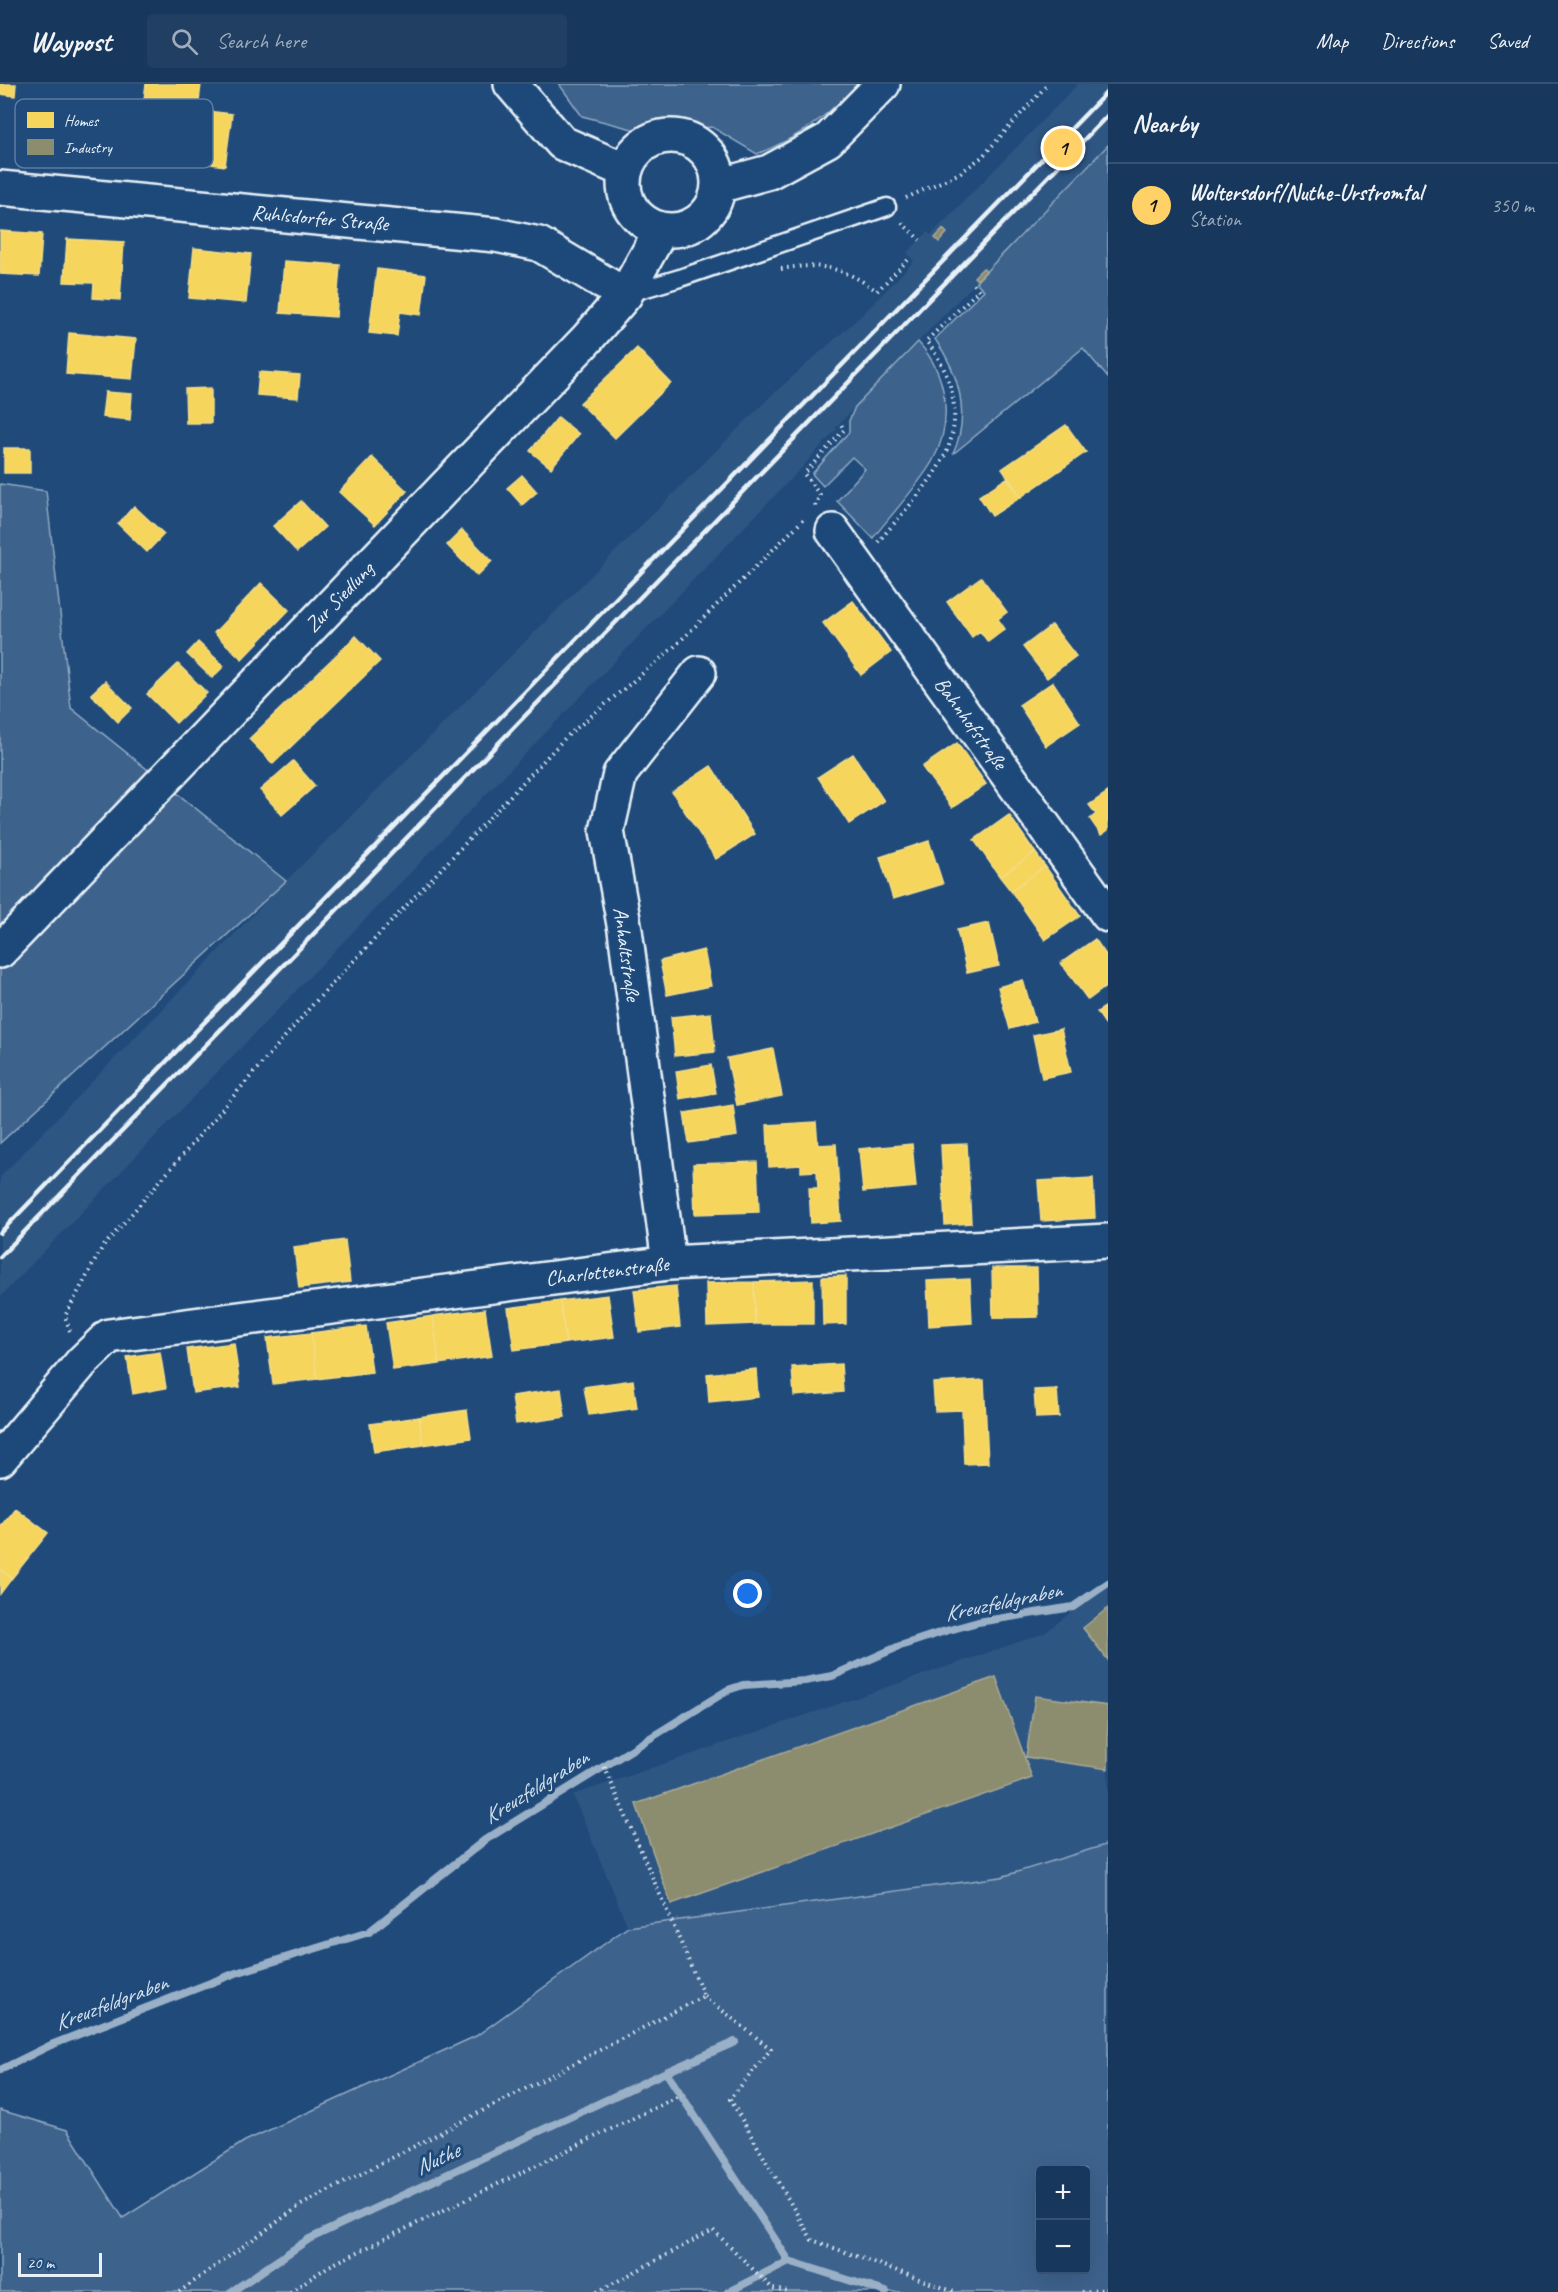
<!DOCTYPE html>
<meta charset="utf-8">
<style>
body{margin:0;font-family:Caveat,sans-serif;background:#203f62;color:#f1f3f6}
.controls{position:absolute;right:18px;bottom:18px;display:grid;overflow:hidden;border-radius:6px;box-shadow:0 6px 24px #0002}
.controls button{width:54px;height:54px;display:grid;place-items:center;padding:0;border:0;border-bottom:2px solid #365272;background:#17385c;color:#f1f3f6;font:30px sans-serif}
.scale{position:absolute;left:18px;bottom:15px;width:84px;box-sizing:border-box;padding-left:6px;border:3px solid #e8f1f8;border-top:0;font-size:16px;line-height:21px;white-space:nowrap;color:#e8f1f8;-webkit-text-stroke:4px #1f4a7a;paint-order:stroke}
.you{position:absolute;left:748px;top:1510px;width:21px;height:21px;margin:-15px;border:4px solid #fff;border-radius:50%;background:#1a73e8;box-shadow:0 0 0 9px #1a73e833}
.badge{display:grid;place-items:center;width:39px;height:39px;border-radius:50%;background:#ffd166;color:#111;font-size:20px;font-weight:700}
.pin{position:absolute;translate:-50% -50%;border:3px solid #fff;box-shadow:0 2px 6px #0006}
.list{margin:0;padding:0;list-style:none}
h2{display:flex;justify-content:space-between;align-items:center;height:78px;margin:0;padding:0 24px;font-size:26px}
h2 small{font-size:20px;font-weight:400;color:#9eacbb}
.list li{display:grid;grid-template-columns:39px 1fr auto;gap:18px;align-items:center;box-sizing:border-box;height:84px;padding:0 24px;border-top:2px solid #365272}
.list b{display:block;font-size:22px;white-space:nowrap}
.list p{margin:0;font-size:20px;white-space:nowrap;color:#9eacbb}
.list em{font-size:20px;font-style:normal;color:#9eacbb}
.icon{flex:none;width:33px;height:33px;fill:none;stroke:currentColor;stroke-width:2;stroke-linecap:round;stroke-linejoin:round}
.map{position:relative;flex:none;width:1108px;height:2208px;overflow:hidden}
header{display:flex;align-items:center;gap:36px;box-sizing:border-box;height:84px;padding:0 30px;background:#17385c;border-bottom:2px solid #365272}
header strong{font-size:28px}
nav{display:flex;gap:33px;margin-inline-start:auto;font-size:21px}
.search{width:420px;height:54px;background:#203f62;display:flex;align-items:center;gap:15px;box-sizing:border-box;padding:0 21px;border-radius:6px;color:#9eacbb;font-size:22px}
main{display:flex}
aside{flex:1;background:#17385c}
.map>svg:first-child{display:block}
.built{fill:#2e5683}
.green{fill:#3c628c;stroke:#92aac2;stroke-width:1.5;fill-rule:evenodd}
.homes{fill:#f6d55c;stroke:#f2dd8b;stroke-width:1.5}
.industry{fill:#8c8c6e;stroke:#a8aa97;stroke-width:1.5}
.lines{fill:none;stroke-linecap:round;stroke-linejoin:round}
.stream{stroke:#9ab0c7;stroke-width:8}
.lane-casing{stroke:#e8f1f8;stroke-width:21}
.street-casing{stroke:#e8f1f8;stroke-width:38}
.secondary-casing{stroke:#e8f1f8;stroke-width:38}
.path{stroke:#e8f1f8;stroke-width:4;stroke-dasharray:1.5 4.5;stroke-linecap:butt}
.lane{stroke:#1f4a7a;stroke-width:16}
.street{stroke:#1f4a7a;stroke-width:33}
.secondary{stroke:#1f4a7a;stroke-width:33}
.rail{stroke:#e8f1f8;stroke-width:4.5}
.labels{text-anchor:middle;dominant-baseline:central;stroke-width:6;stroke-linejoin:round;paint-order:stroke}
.street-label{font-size:21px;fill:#e8f1f8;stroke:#1f4a7a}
.water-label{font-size:22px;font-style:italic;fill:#d4e1ec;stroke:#1f4a7a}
.key{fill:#1f4a7a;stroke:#5b7ca0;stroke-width:1.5}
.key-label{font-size:16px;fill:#e8f1f8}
</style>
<header>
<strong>Waypost</strong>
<div class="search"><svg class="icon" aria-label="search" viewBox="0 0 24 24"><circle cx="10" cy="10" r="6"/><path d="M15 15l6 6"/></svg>Search here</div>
<nav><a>Map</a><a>Directions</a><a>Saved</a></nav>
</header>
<main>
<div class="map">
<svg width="1108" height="2208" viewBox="0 0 1108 2208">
<rect width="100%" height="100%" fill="#1f4a7a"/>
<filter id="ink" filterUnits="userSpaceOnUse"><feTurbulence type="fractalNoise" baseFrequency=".0167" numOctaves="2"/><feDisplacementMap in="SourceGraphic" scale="12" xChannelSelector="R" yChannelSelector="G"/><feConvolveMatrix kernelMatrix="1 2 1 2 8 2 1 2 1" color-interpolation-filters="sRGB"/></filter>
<g filter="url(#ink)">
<path class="built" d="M1078,0H1108V61L836,343L837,345L791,395L0,1213V1093L286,797L773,310L863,230L914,177L907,169L928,148L931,151Z
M1108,1498V1760L1001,1793L628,1843L573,1711L1045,1549Z"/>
<path class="green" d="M559,0H859C824,34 802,52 757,70L712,43L648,49L582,32Z
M1108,61V294L1083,264L953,370C971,330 959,289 935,255L984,206L976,198Z
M918,258C948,290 954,339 932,378C918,402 891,431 873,454L837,417L865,385L852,373L823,402L812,390L849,348V337L855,323Z
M0,400L46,407L71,624L286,797L0,1059Z
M1108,1760V2208H0V2026L67,2046L123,2134L245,2057L476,1952L628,1843L1001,1793ZM1040,2086H1086V2186H1040Z"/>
<path class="homes" d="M0,0H16L15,12L0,10Z
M146,0H201L198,26L232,30L225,82L137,70Z
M0,147L42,150L39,192L0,190Z
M67,155L124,158L120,216L93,214L94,199L64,198Z
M194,164L251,170L246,219L189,214Z
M284,177L340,181L336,233L280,229Z
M377,185L426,191L421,231L400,228L397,252L369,249Z
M69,249L136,255L132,295L66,290Z
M637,264L671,299L615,354L580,319Z
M259,288L300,291L298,314L257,311Z
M211,304V339H186L185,305Z
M105,308L132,310L130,336L102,333Z
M558,333L579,350L551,384L530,367Z
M1066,341L1086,368L1021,413L1002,385Z
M4,364H30V389H4Z
M372,373L407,407L375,441L339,408Z
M522,391L537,408L522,421L507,404Z
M1007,394L1021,413L992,432L979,412Z
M301,417L325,443L297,468L273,442Z
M134,422L164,450L147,468L118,440Z
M462,446L492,477L477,492L447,461Z
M981,493L1007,528L998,535L1005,545L988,558L980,547L972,553L947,518Z
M261,499L289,526L242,575L214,549Z
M853,517L891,568L861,591L823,539Z
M1052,541L1076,572L1047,594L1023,563Z
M356,552L380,577L273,680L249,655Z
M198,558L224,582L212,594L187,570Z
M178,580L207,609L176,639L147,610Z
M105,597L132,624L118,638L91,610Z
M1053,598L1080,639L1046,662L1019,621Z
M957,659L986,700L952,724L922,683Z
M853,670L884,717L849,740L818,693Z
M293,677L315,702L282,731L260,706Z
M711,682L755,750L716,775L672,708Z
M1108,708V746L1101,751L1090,735L1096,730L1089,721Z
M1009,731L1035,768L1000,793L974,756Z
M929,757L943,800L893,815L880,773Z
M1035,768L1045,782L1011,807L1000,793Z
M1045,782L1080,832L1045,856L1011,807Z
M989,839L999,882L967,889L957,846Z
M1095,855L1108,874V901L1088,916L1061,879Z
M704,866L711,902L667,911L660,877Z
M1023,896L1035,938L1010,945L998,903Z
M1108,921V944L1097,928Z
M711,929L715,968L675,972L671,933Z
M1061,945L1071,988L1042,994L1033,951Z
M773,965L782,1012L737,1021L727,974Z
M711,981L716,1009L680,1015L676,987Z
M733,1021L737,1052L689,1059L684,1029Z
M816,1038L818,1061L836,1060L841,1137L811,1139L809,1104H818L817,1087L801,1088V1081L769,1083L767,1041Z
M912,1060L916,1103L863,1108L859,1065Z
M967,1060L971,1139L945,1141L941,1061Z
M757,1078L759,1128L695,1130L693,1080Z
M1093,1094L1095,1134L1041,1137L1038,1097Z
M345,1156L350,1198L299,1204L294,1163Z
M992,1184H1037L1038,1233L993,1234Z
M846,1192V1240L823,1241L822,1193Z
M970,1195L972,1239L929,1242L927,1197Z
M813,1196V1240H755L754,1198Z
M754,1198L755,1240L707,1242L706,1199Z
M676,1202L680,1243L639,1248L634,1206Z
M608,1211L614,1253L566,1259L560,1217Z
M560,1217L566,1259L514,1266L508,1224Z
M485,1225L492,1272L439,1280L433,1232Z
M433,1232L439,1280L393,1286L386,1239Z
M366,1242L372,1288L317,1295L311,1249Z
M311,1249L317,1295L273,1300L267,1254Z
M234,1259L240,1303L193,1309L187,1265Z
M160,1268L166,1304L133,1310L127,1273Z
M841,1280L843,1308L794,1312L792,1283Z
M756,1285L758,1313L709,1318L707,1290Z
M633,1296L637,1324L589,1331L584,1303Z
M984,1296L988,1379L964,1380L962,1326L935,1327L933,1299Z
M561,1305L565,1333L516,1340L512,1312Z
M1057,1305L1059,1333L1036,1334L1034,1306Z
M467,1326L471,1354L423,1361L419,1333Z
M419,1333L423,1361L374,1368L370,1340Z
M15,1424L48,1449L12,1494L0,1485V1443Z
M0,1485L12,1494L0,1510Z"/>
<path class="industry" d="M943,145L947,149L939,158L935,154Z
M983,184L986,187L977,196L974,193Z
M1108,1524V1576L1083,1544Z
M996,1593L1032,1694L671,1820L636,1720Z
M1035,1612L1108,1622V1685L1026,1673Z"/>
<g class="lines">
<path class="stream" d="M0,1986L51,1961L236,1889L369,1848L485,1756L728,1606L743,1601L805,1597L832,1592L900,1562L942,1548L978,1538L1073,1523L1108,1499
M666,1988L735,1958
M231,2208L309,2155L666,1988L789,2177L886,2208
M728,2208L789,2177"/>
<g class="lane-casing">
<path id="lane" d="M626,210L680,194L887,123"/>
</g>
<g class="street-casing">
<path id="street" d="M0,104L496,151L539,160L625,211
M833,447L1108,831
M0,867L587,255L625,211L661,146
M669,1179L625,846L607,747L620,690L699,589
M0,1375L82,1278L109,1252L669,1179L1108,1157"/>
</g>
<g class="secondary-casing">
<path id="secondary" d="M511,0L562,59L624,86
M624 99a47 47 0 1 1 94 0a47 47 0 1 1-94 0Z
M718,102L769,88L828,56L883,0"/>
</g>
<path class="path" d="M906,114L960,89L982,73L1048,0
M902,139L920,156
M781,185C821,178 845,184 877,207L911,173
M815,422L820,411L804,390L844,346L840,338
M878,458C899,433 930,401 944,373C964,334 953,289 926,257L979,206L974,200
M70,1247L65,1232L102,1164L315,918L566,653L672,565L803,436
M704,1912L771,1965L730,2015L812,2156L955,2208
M179,2208L301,2121L704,1912L604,1682
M290,2208L329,2182L681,2011
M597,2208L713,2146L773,2205L788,2208
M1082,2208L1108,2205"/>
<use href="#lane" class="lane"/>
<use href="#street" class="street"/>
<use href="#secondary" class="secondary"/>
<path class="rail" d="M0,1149L1108,7
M0,1173L1108,31"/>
</g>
</g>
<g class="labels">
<g class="street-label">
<text transform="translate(320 134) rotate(5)">Ruhlsdorfer Straße</text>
<text transform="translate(339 513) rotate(-46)">Zur Siedlung</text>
<text transform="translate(971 639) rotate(54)">Bahnhofstraße</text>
<text transform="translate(627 870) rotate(82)">Anhaltstraße</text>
<text transform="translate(607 1187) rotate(-7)">Charlottenstraße</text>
</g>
<g class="water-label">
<text transform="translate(1003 1518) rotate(-12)">Kreuzfeldgraben</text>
<text transform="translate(536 1703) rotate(-32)">Kreuzfeldgraben</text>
<text transform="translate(111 1919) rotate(-21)">Kreuzfeldgraben</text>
<text transform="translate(437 2075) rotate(-25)">Nuthe</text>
</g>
</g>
<rect x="15" y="15" width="198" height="69" rx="9" class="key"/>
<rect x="27" y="28" width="27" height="16" fill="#f6d55c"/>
<rect x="27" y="55" width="27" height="16" fill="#8c8c6e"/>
<g class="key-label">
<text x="64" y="42">Homes</text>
<text x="64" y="69">Industry</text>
</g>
</svg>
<div class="controls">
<button>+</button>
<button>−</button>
</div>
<div class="scale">20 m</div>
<div class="you"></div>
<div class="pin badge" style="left:1063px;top:64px">1</div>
</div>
<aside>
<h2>Nearby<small></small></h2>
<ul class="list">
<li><span class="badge">1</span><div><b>Woltersdorf/Nuthe-Urstromtal</b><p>Station</p></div><em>350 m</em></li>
</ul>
</aside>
</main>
